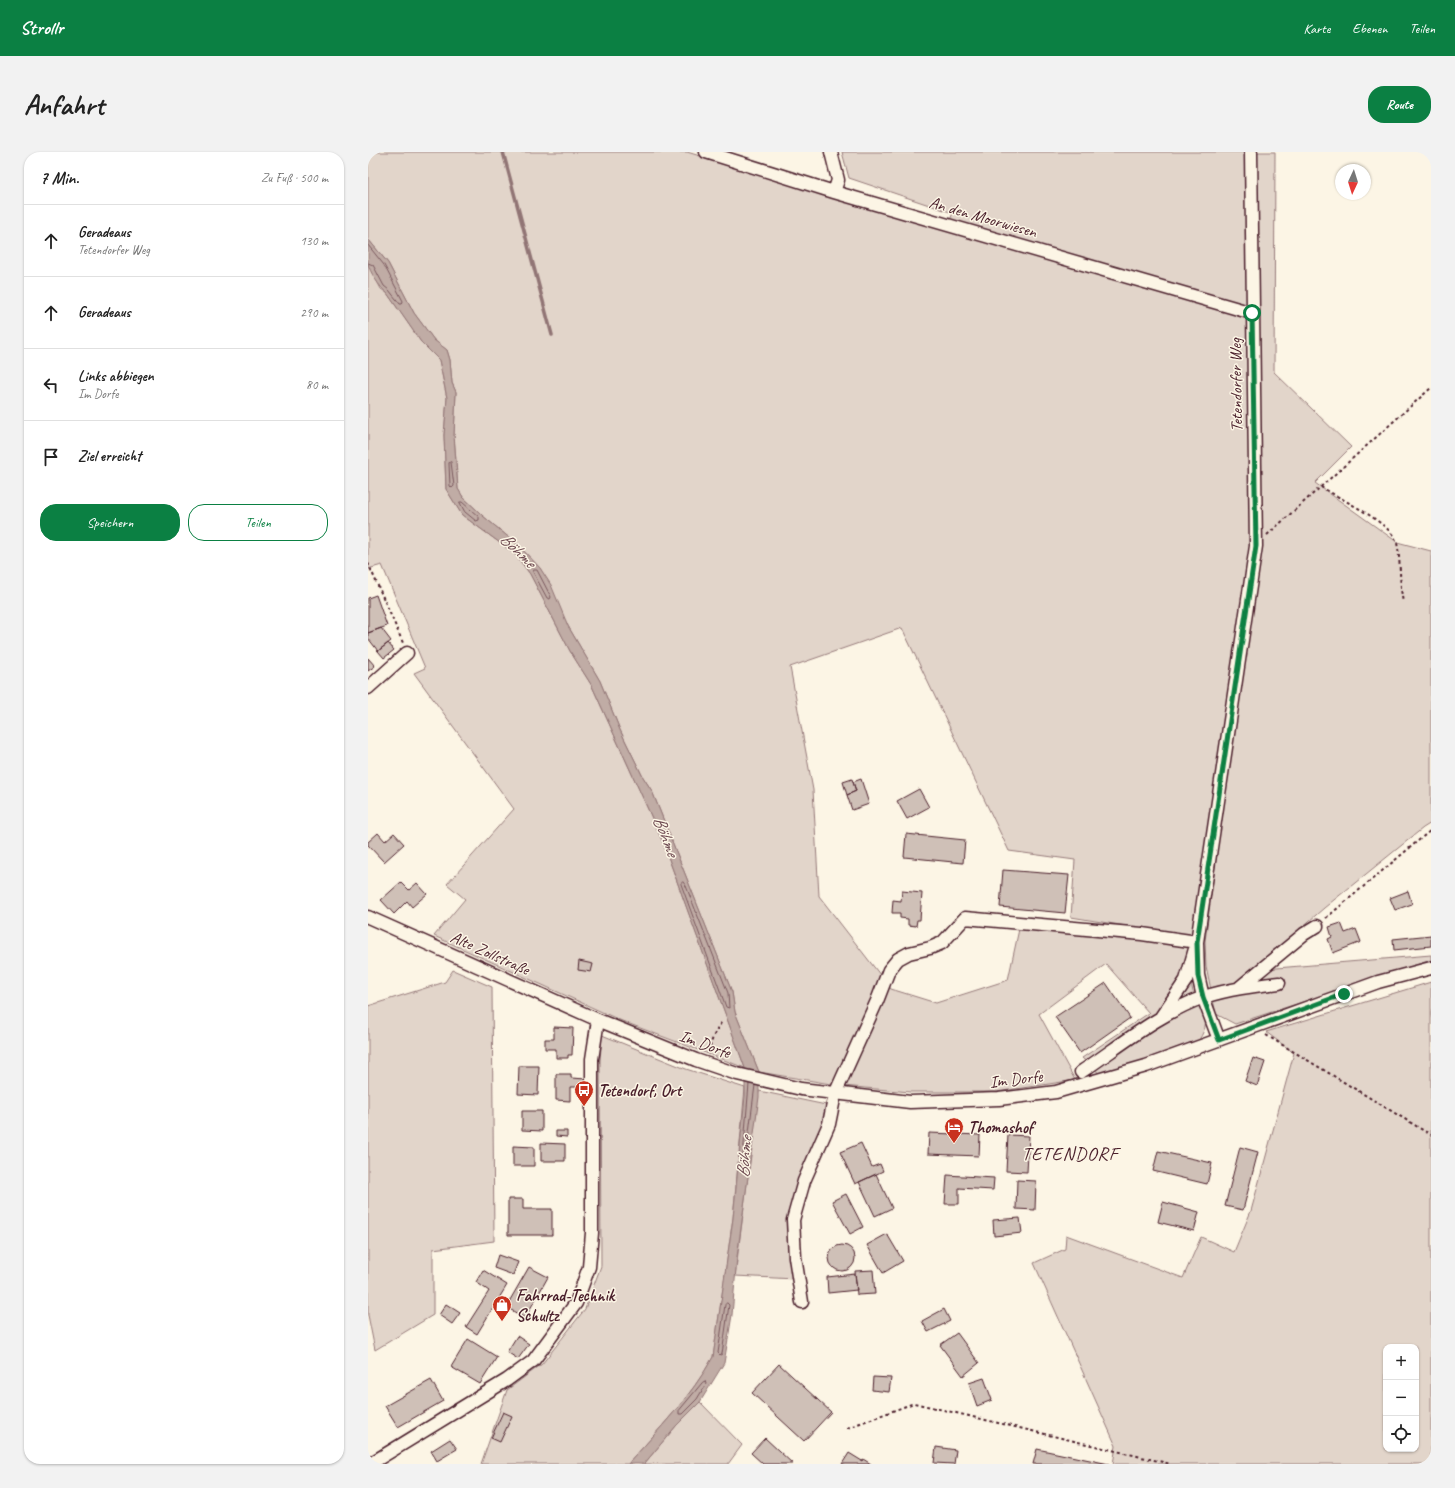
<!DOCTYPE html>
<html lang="de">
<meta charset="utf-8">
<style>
body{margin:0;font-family:Caveat,sans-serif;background:#f2f2f2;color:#222}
.controls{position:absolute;right:12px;bottom:12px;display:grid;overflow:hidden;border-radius:8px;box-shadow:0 1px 3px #0004}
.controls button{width:36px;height:36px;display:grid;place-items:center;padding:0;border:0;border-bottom:1px solid #e0e0e0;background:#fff;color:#222;font:20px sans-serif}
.compass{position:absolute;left:967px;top:12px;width:36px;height:36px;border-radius:50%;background:#fff;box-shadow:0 1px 3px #0004;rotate:184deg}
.stop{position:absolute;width:12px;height:12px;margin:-9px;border:3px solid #0b8043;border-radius:50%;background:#fff}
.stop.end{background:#0b8043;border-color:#fff;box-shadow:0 1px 4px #0008}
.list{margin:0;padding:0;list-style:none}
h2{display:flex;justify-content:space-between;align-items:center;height:52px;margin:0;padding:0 16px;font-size:17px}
h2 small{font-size:13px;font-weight:400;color:#767676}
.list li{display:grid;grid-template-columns:26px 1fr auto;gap:12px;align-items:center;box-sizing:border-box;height:72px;padding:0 16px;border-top:1px solid #e0e0e0}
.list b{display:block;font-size:15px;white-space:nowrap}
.list p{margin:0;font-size:13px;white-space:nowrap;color:#767676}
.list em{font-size:13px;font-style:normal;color:#767676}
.actions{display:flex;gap:8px;padding:12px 16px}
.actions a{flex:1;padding:9px 0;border:1px solid #0b8043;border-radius:16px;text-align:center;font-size:14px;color:#0b8043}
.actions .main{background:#0b8043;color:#fff}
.icon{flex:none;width:22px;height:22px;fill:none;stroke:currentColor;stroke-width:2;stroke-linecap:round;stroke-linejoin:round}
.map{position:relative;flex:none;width:1063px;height:1312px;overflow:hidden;border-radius:16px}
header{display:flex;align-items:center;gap:24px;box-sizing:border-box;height:56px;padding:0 20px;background:#0b8043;color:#fff}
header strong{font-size:19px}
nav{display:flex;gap:22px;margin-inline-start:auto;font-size:14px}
.intro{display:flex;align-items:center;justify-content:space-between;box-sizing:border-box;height:96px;padding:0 24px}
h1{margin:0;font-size:28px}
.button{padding:10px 18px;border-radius:16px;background:#0b8043;color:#fff;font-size:14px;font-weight:700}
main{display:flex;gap:24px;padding:0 24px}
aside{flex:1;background:#fff;border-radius:16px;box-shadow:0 1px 3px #0004}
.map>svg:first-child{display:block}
.green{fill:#e2d5ca;stroke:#967a7a;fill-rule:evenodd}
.water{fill:#c0aca5;stroke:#917474}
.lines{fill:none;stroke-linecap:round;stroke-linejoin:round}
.shore{stroke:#79575c;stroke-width:1}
.stream{stroke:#917474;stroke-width:3.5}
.building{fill:#cfc0b7;stroke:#4a1f2b}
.minor-casing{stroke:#4a1f2b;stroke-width:15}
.path{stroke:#4a1f2b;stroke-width:2;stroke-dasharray:3 3;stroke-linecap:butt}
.minor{stroke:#fcf5e5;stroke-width:12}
.route{stroke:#0b8043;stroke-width:5}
.labels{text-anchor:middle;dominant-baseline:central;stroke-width:3;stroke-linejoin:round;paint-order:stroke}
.street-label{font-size:17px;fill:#4a1f2b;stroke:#fcf5e5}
.poi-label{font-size:17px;font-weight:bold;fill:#4a1f2b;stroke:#fcf5e5;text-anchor:start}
.water-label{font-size:18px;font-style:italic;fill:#6d4950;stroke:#fcf5e5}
.quarter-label{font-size:19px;letter-spacing:1px;fill:#4a1f2b;stroke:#fcf5e5}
</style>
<header>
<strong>Strollr</strong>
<nav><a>Karte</a><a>Ebenen</a><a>Teilen</a></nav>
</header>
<div class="intro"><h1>Anfahrt</h1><a class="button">Route</a></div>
<main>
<aside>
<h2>7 Min.<small>Zu Fuß · 500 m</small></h2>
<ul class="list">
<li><svg class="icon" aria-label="ahead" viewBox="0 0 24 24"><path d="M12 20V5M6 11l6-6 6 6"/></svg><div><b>Geradeaus</b><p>Tetendorfer Weg</p></div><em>130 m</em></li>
<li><svg class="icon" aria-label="ahead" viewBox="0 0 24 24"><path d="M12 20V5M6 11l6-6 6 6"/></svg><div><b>Geradeaus</b></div><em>290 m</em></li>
<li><svg class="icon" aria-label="left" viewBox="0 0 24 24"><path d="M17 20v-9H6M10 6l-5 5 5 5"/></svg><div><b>Links abbiegen</b><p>Im Dorfe</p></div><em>80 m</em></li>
<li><svg class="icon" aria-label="arrive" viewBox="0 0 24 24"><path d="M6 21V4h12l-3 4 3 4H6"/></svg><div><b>Ziel erreicht</b></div></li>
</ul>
<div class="actions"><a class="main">Speichern</a><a>Teilen</a></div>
</aside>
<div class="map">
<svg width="1063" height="1312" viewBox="0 0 1063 1312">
<rect width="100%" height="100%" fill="#fcf5e5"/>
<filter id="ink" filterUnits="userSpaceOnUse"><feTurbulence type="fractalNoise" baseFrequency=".025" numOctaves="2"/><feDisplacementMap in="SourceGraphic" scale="8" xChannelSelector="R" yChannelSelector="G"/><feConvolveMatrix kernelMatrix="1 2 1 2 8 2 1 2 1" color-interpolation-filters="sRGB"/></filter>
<g filter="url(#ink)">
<path class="green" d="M0,0H319L477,48L578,77L585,61L481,26L474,0H907L906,220L983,295L947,331L1029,390L1063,399V671L1055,676L956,756L885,818L1063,803V808L867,872L848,862L838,814L837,789L849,700L840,696L826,785L703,765L707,708L641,699L534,476L422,515L445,638L451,744L523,837L568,851L640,828L651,777L693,775L821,792C822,806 821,822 824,836C829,859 847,862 831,888L733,923L714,906L781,861L738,812L671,862L707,928L628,940H542L475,934L391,920L367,860L364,840L284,639L275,625L252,578L232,529L200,474L172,416L150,393L115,364L95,345L90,337L86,283L88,240L84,231L82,208L79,198L66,188L46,161L20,111L0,87Z
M0,112L13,137L19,141L53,190L71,208L79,246L76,283L78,337L94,363L147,402L162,422L202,499L224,534L294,688L377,916L254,869L66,784L97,747L79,732L146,657L46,521L57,516L14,413L0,417Z
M85,818L124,835L126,1089L65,1097V1163L7,1198L0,1163V854L77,830Z
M1063,830V1312H745L748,1294L666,1111L697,1097L698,1083L815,1126L833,1085L866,1100L883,1059L926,901L898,880ZM1018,1195H1048V1297H1018Z
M234,883L318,917L377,936L365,1066L345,1205C323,1245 290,1278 260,1312H113L139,1238L174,1212L217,1157L233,1114L232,909Z
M391,939L458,953L450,988L431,1027L425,1046L420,1067L427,1127L367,1124Z
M332,1250L374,1293L360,1312H276L308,1274Z"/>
<path class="water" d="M0,87L20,111L46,161L66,188L79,198L82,208L84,231L88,240L86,283L90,337L95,345L115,364L150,393L172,416L183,433L200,474L232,529L252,578L275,625L284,639L364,840L367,860L391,920V945L369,1105L364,1163L356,1211L332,1250L308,1274L276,1312H260C290,1278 323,1245 345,1205L365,1066L377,944V916L294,688L224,534L202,499L162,422L147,402L94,363L78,337L76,283L79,246L71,208L53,190L19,141C12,136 1,119 0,111C0,103 0,95 0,87Z"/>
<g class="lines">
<path class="shore" d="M0,93L16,113L35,149L34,152H32L21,138L16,134L5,113L0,111
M83,310L86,334L84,336L82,334L81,311Z
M92,350H94L111,365V368L108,369L97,360Z
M166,418H169L183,445L182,447L179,446L165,420Z
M315,730L318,734L360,841L361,856L358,855L313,732Z
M381,932L375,1004L376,1006L378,1004L387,933
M359,1151L361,1153L354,1202L352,1203L350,1201L357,1153Z
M335,1230L337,1229L338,1232L329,1247L314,1262H311V1259Z"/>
<path class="stream" d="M135,0L184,183"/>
</g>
<path class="building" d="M8,443L19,474L0,481V446Z
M13,476L23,489L10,499L0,486V481Z
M20,491L26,498L16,506L10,499Z
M0,506L7,514L0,519Z
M484,627L488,639L479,643L475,630Z
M493,627L501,652L484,658L479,643L488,639L485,630Z
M551,637L561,655L539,667L529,649Z
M10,681L17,689L26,681L36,692L16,710L0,693V690Z
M538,682L597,688L595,711L536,705Z
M635,718L701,723L697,761L632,755Z
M33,730L41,738L49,731L59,742L44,755L39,749L26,762L13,748Z
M534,739L554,741L552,768H549L548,774L540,773V767L532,766V761H524L525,748L533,749Z
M1040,739L1044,752L1027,758L1022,746Z
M973,771L977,781L988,777L993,790L965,801L960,787L964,785L961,775Z
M1063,783V794L1026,798L1025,787Z
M211,809L225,812L223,820L210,818Z
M738,831L762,866L712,901L687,865Z
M186,875L205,876L204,903H200V906H188V897H177V887H186Z
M885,906L897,910L889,934L877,929Z
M151,914H171L170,943L150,942Z
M188,922H203V926L219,927V935H202V949L188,948Z
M154,959H174V979L154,978Z
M188,979H199V985L188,984Z
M561,981L612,983L611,1004L560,1002Z
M640,983L661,984L659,1020L638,1019Z
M173,991L197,992V1009H173Z
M493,991L504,1015L512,1012L515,1019L487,1032L472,1000Z
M145,994L166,995V1014H145Z
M872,995L890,1000L875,1058L857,1054Z
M790,999L844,1011L839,1032L785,1019Z
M508,1022L524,1056L507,1064L491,1030Z
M579,1023L626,1026L625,1038L591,1036V1052H577Z
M649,1028L668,1029L667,1058L648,1057Z
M478,1042L495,1075L482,1082L464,1049Z
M140,1047H155V1057H184V1083H140Z
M795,1050L831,1060L826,1079L790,1070Z
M652,1066L654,1081L626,1084L625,1068Z
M519,1082L535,1109L515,1121L499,1093Z
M461 1106a13 13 0 1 1 26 0a13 13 0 1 1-26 0Z
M130,1103L150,1110L145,1123L126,1116Z
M161,1115L180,1125L157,1166L138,1155Z
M115,1118L139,1133L109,1182L98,1175L121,1139L108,1130Z
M505,1118L507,1142L489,1143L487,1119Z
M487,1122L489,1138L460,1141L459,1125Z
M78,1152L92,1161L84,1172L71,1163Z
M576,1157L582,1169L560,1180L554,1169Z
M589,1181L611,1211L595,1224L572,1193Z
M149,1184L161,1192L150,1207L139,1200Z
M100,1187L129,1205L112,1232L83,1215Z
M411,1212L463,1260L436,1289L384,1241Z
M505,1225L523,1226L521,1240L504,1238Z
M616,1226L624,1248L609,1254L601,1231Z
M63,1228L75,1249L30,1275L17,1254Z
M135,1260L144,1264L132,1290L123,1286Z
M397,1286L425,1312H395L383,1301Z
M82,1287L89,1297L69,1309L63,1299Z
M568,1295L588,1298L586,1312L566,1311Z
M669,1297L741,1312H665Z
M481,1301L494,1309L495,1307L503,1312H474Z"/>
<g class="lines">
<g class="minor-casing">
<path id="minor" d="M338,0L466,40L884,161
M463,0L470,28L466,40
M0,536L39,501
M0,765L230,868L328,908L369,922L433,937L542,950L631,947L688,940L778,914L1010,830L1063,816
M872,835L936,782L949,774
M851,888L835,845L830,823L829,790L888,394L883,0
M713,920C752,894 791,861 836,845C861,837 885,834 911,831
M434,1150L427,1105L425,1068L436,1029L461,972L467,942L509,849L521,818L530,807L541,801L562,796L574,791L597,766L774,782L829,790L818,828L793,865
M2,1312L139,1228L165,1209L208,1151L221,1115L224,1081V907L230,868"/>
</g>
<path class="path" d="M953,335C971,346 1024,371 1029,391C1033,410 1031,430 1035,450
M899,383L1063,236
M0,411L35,491
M958,766L1063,678
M898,883L1063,983
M340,901L345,885L354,869
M479,1276L546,1251L803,1312"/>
<use href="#minor" class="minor"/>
</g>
</g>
<g class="lines" filter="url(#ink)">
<path class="route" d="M884,161L888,394L829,790L830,824L835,845L851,888L976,842"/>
</g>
<defs>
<g id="bus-pin" transform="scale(1)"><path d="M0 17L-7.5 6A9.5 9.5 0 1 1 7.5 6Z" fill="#c8321e" stroke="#fcf5e5"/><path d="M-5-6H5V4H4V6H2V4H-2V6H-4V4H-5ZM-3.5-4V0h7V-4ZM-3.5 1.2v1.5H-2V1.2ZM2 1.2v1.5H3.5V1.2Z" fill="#fff"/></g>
<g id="hotel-pin" transform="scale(1)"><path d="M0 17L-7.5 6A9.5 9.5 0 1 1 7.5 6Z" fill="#c8321e" stroke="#fcf5e5"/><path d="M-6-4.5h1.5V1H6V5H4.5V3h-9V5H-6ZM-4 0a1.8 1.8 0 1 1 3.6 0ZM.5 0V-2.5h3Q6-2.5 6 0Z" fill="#fff"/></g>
<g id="shop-pin" transform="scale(1)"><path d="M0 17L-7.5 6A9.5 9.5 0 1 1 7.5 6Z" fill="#c8321e" stroke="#fcf5e5"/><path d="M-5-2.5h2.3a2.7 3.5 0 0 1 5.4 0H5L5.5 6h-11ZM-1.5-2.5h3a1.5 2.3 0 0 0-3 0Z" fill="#fff"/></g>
</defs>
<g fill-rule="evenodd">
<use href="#bus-pin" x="216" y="938"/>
<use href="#hotel-pin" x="586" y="975"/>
<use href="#shop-pin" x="134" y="1153"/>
</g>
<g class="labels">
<g class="street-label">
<text transform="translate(615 65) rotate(16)">An den Moorwiesen</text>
<text transform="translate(868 233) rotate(-91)">Tetendorfer Weg</text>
<text transform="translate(122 801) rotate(24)">Alte Zollstraße</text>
<text transform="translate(337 892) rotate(20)">Im Dorfe</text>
<text transform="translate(648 927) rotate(-7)">Im Dorfe</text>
</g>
<g class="poi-label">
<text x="230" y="938">Tetendorf, Ort</text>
<text x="600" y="975">Thomashof</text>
<text x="148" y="1143">Fahrrad-Technik<tspan x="148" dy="20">Schultz</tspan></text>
</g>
<g class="water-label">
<text transform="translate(150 398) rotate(44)">Böhme</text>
<text transform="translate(298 684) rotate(69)">Böhme</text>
<text transform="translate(376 1005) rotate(-85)">Böhme</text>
</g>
<g class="quarter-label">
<text x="702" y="1002">TETENDORF</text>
</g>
</g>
</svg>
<div class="controls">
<button>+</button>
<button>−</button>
<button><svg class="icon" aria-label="locate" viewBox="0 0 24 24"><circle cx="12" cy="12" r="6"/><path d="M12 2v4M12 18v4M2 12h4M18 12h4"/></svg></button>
</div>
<svg class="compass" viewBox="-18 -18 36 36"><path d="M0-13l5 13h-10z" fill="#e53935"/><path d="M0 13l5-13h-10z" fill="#767676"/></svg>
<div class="stop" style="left:884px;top:161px"></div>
<div class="stop end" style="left:976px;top:842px"></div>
</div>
</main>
